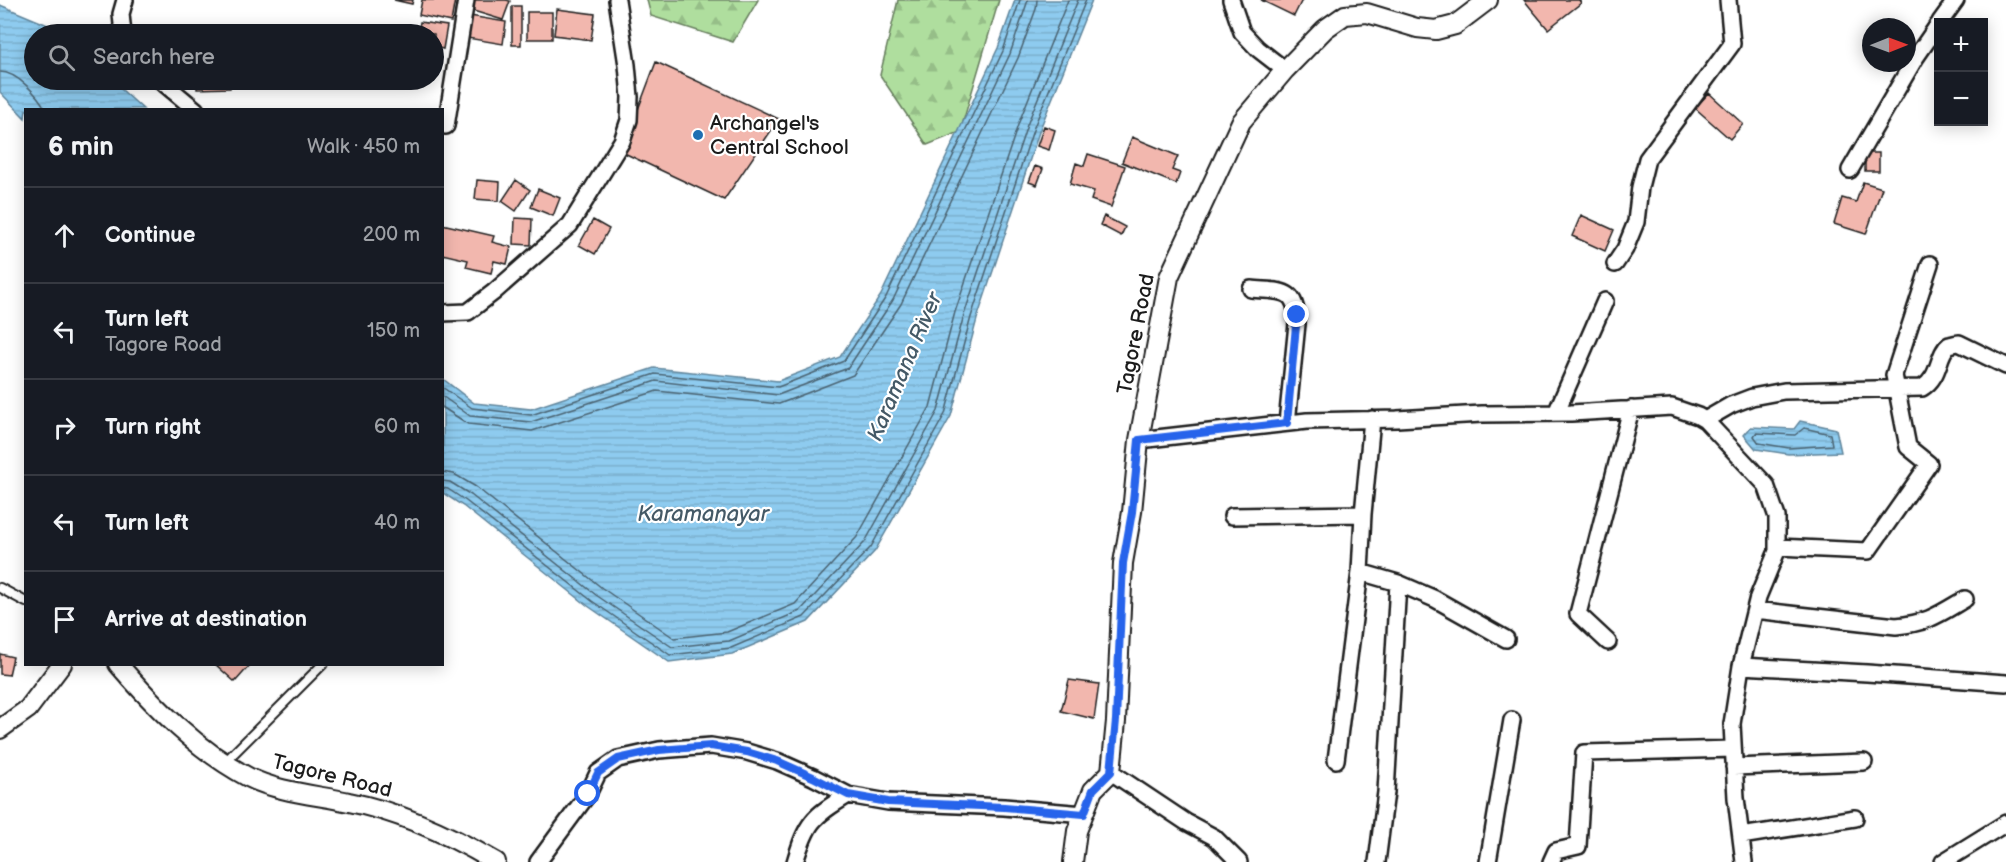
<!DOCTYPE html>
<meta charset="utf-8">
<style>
body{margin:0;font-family:"Balsamiq Sans",sans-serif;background:#20242c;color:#f1f3f6}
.controls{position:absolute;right:18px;top:18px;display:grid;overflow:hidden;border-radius:0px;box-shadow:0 3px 15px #0003}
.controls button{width:54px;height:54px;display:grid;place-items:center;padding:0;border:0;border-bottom:2px solid #363941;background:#171b24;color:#f1f3f6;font:30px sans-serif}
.compass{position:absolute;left:1862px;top:18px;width:54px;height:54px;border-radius:50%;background:#171b24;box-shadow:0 3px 15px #0003;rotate:89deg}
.stop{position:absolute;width:18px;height:18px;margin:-14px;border:4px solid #2563eb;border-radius:50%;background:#fff}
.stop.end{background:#2563eb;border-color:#fff;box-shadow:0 2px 6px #0008}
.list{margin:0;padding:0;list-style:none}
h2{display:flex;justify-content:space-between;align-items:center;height:78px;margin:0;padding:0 24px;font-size:26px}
h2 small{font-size:20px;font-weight:400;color:#9ea1a6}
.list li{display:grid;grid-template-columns:39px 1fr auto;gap:18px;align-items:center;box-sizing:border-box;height:96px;padding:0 24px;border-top:2px solid #363941}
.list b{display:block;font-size:22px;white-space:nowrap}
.list p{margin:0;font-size:20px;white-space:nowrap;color:#9ea1a6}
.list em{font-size:20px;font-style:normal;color:#9ea1a6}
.icon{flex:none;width:33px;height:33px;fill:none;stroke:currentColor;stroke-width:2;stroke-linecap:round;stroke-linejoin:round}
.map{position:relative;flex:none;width:2006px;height:862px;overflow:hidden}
.search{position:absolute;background:#171b24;box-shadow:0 3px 15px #0003;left:24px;top:24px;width:420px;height:66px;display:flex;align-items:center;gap:15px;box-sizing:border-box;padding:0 21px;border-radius:33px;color:#9ea1a6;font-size:22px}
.panel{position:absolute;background:#171b24;box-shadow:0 3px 15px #0003;left:24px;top:108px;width:420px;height:558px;border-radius:0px}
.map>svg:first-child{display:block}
.forest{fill:url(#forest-firs);stroke:#667d5d;stroke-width:1.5}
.water{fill:url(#water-rules);stroke:#60859b;stroke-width:1.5}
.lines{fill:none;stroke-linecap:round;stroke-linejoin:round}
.shore{stroke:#4a6270;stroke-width:1.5}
.building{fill:#f2b7ae;stroke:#1c1c1c;stroke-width:1.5}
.service-casing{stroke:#1c1c1c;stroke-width:12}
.minor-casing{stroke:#1c1c1c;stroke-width:20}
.tertiary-casing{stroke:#1c1c1c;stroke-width:22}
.service{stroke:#fff;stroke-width:8}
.minor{stroke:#fff;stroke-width:15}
.tertiary{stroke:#fff;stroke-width:18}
.route{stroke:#2563eb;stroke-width:8}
.poi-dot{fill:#1f6fb2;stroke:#fff;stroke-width:2}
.labels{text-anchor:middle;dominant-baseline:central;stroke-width:4.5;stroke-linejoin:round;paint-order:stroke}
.poi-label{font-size:21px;fill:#1c1c1c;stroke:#fff;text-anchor:start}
.street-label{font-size:21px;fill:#1c1c1c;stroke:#fff}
.water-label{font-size:22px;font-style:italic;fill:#445966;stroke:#fff}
</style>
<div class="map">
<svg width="2006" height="862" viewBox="0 0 2006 862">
<defs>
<pattern id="forest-firs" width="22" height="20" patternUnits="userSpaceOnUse" patternTransform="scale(1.5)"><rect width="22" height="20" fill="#afde9e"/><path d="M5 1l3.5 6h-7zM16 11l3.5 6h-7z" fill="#96be88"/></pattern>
<pattern id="water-rules" width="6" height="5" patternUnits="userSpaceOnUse" patternTransform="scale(1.5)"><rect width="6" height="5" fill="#8ecbef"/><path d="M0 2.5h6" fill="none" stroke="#7aaecc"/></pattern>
</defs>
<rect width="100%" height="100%" fill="#fff"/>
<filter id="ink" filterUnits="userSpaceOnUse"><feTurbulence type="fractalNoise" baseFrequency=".0167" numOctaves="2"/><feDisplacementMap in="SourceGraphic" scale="12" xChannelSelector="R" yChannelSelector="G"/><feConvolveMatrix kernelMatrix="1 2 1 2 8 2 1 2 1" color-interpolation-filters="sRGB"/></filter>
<g filter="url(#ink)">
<path class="forest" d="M647,0H758L733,42L651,16Z
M898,0H999L960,132L927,145L880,75Z"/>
<path class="water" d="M1015,0H1092L1040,129L977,319L951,416L875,551L808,622L732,654L669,662L588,606L463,506L443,493V379L474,403L531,409L654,368L778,381L840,357L881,295L998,48Z
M0,5L55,28L62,34H34V80H111L143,109L26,110L25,118L0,92Z
M1800,421L1836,429L1841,452L1788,454L1756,449L1744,435L1751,427L1794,429Z"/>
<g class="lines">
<path class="shore" d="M0,72C17,72 38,95 46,110
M442,387L472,408L531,415L655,374L778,387L844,361L886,297L1003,51L1020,0
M442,396L470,416L531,422L656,381L778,395L848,368L893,300L1010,54L1028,0
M442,407L468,424L532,431L657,391L779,404L853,375L901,304L1018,58L1036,9L1037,0
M1804,428L1830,434L1832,445L1789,448L1759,443L1754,436L1756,433L1795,435Z
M442,472L454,474L476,487L602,588L674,638L727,632L795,604L857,537L930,407L955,312L1019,122L1068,0
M442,481L450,482L471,495L596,595L672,647L729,641L800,611L865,542L938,411L964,315L1027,125L1078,0
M442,488L448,489L466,501L592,601L670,655L731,648L804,617L871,547L945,414L971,317L1034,127L1086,0"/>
</g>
<path class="building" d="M394,0H413L412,4Z
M422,0H455L451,22L419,15Z
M474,0H506L510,1L503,20L470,10Z
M1261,0H1302L1294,16Z
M1524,0H1579L1581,3L1548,29Z
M512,6H521V45H512Z
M557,9L595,14L591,40L554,35Z
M527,12H552V39H527Z
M470,16L506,22L503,44L467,38Z
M420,22L447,26L443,49L434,47V34H418Z
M1871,39V58L1864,54Z
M434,51L439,53L434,75Z
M656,62L779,119L724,200L622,152Z
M197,80H230V88L197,89Z
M1709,93L1743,124L1730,139L1695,108Z
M1044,126L1055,130L1049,150L1037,146Z
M1132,137L1178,156L1172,170L1180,173L1176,184L1122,162Z
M1865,153H1879V171H1865Z
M1088,154L1125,166L1111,207L1091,200L1094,191L1070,184L1076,163L1084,166Z
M1035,166L1043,169L1037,185L1029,182Z
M477,180L500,182L499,201L475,199Z
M516,180L530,190L516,211L502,201Z
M1863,182L1882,188L1866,234L1834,224L1842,198L1856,202Z
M538,189L560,198L553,216L531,207Z
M1581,215L1614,230L1605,251L1572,236Z
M1104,216L1125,227L1121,236L1100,225Z
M515,218L532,219L531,245L514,244Z
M593,220L609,229L595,254L579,245Z
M442,224L494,236L492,242L511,247L507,264L494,261L491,273L466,267L468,260L442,254Z
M0,654L13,657L9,675L0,674Z
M215,664H251L235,682Z
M1069,680L1099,684L1094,719L1061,711Z"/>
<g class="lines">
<g class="service-casing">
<path id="service" d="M0,588L26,602
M225,762L323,664"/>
</g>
<g class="minor-casing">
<path id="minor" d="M1231,0L1242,32L1258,49L1285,70
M1940,22L1956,0
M123,34L121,14L125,0
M160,80L196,110
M446,126L466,0
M1850,170L1916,57L1938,25
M1615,264L1625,249L1636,222L1640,187L1647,159L1732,44L1728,0
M1251,289C1281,292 1297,286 1297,324L1287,423
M442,313L468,312L494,292L570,225L622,141L629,120L630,97L627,65L617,0
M1556,413L1605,301
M1705,420L1731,405L1752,397L1784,391L1922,388C1941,377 1937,354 1949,345C1950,345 1957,343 1959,343L2006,366
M1139,440L1307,421L1397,419L1482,414L1571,413L1672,407L1698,416L1705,420L1766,485L1777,517V551L1758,597L1741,666L1732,724L1736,798L1744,862
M1232,516L1363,514
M1777,547L1868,551L1929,464L1908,447L1894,375L1930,264
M1360,572L1398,583L1435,599L1506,639
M1755,610L1896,626C1928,623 1938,615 1965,599
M1608,642L1578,614L1631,409
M1741,666L1867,673L2006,683
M1336,760L1360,572L1363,514L1372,419
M1734,767L1864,762
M1111,772L1186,822L1214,837L1239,862
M1741,836L1855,818
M538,862L588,794L598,773L618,759L659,750L711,746L747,752L777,761L813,777L848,795L888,802L1004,807L1084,814
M795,862C807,822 812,817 848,795
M1377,862L1386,792L1398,583
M1488,862L1512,720
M1551,862L1556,851L1578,846L1584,753L1733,749
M1943,862L2006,823"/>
</g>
<g class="tertiary-casing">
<path id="tertiary" d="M118,664C155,707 197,750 248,777C277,792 317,795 349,802C401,812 450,835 496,862
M0,729L28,709L62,664
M1073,862L1077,831L1093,790L1111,772L1116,721L1123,563L1132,512L1139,440L1169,277L1241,122L1285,70L1325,29L1345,15L1367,13L1417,28L1436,30L1455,25L1488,0"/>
</g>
<use href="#service" class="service"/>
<use href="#minor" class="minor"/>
<use href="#tertiary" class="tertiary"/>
</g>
</g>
<g class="lines" filter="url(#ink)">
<path class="route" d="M588,794L598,773L618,759L659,750L711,746L747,752L777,761L813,777L848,795L888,802L1004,807L1084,814L1093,790L1111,772L1116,720L1123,563L1132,512L1139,440L1287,423L1297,315"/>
</g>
<circle class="poi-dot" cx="698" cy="135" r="6"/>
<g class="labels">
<g class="poi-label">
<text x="710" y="123">Archangel's<tspan x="710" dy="24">Central School</tspan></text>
</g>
<g class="street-label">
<text transform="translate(1136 334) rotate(-79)">Tagore Road</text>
<text transform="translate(332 776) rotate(14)">Tagore Road</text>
</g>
<g class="water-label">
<text transform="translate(905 367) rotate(-67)">Karamana River</text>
<text x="703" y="514">Karamanayar</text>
</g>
</g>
</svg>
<div class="controls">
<button>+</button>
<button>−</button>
</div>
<svg class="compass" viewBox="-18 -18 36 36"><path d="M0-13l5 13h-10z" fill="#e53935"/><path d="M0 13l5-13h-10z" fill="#9ea1a6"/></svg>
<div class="stop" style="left:588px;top:794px"></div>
<div class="stop end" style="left:1297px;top:315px"></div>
<div class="search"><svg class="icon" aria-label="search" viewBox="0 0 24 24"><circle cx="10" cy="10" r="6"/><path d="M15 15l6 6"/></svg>Search here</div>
<section class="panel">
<h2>6 min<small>Walk · 450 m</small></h2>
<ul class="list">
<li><svg class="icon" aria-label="ahead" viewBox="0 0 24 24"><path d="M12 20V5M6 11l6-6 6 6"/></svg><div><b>Continue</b></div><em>200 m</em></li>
<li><svg class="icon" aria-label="left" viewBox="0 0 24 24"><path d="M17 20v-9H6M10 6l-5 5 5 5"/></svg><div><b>Turn left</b><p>Tagore Road</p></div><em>150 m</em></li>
<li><svg class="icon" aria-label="right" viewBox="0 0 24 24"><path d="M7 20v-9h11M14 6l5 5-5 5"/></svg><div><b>Turn right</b></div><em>60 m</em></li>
<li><svg class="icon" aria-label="left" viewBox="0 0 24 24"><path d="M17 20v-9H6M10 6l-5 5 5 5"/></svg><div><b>Turn left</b></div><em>40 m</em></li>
<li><svg class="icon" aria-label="arrive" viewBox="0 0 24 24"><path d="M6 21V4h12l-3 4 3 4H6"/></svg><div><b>Arrive at destination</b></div></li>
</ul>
</section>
</div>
